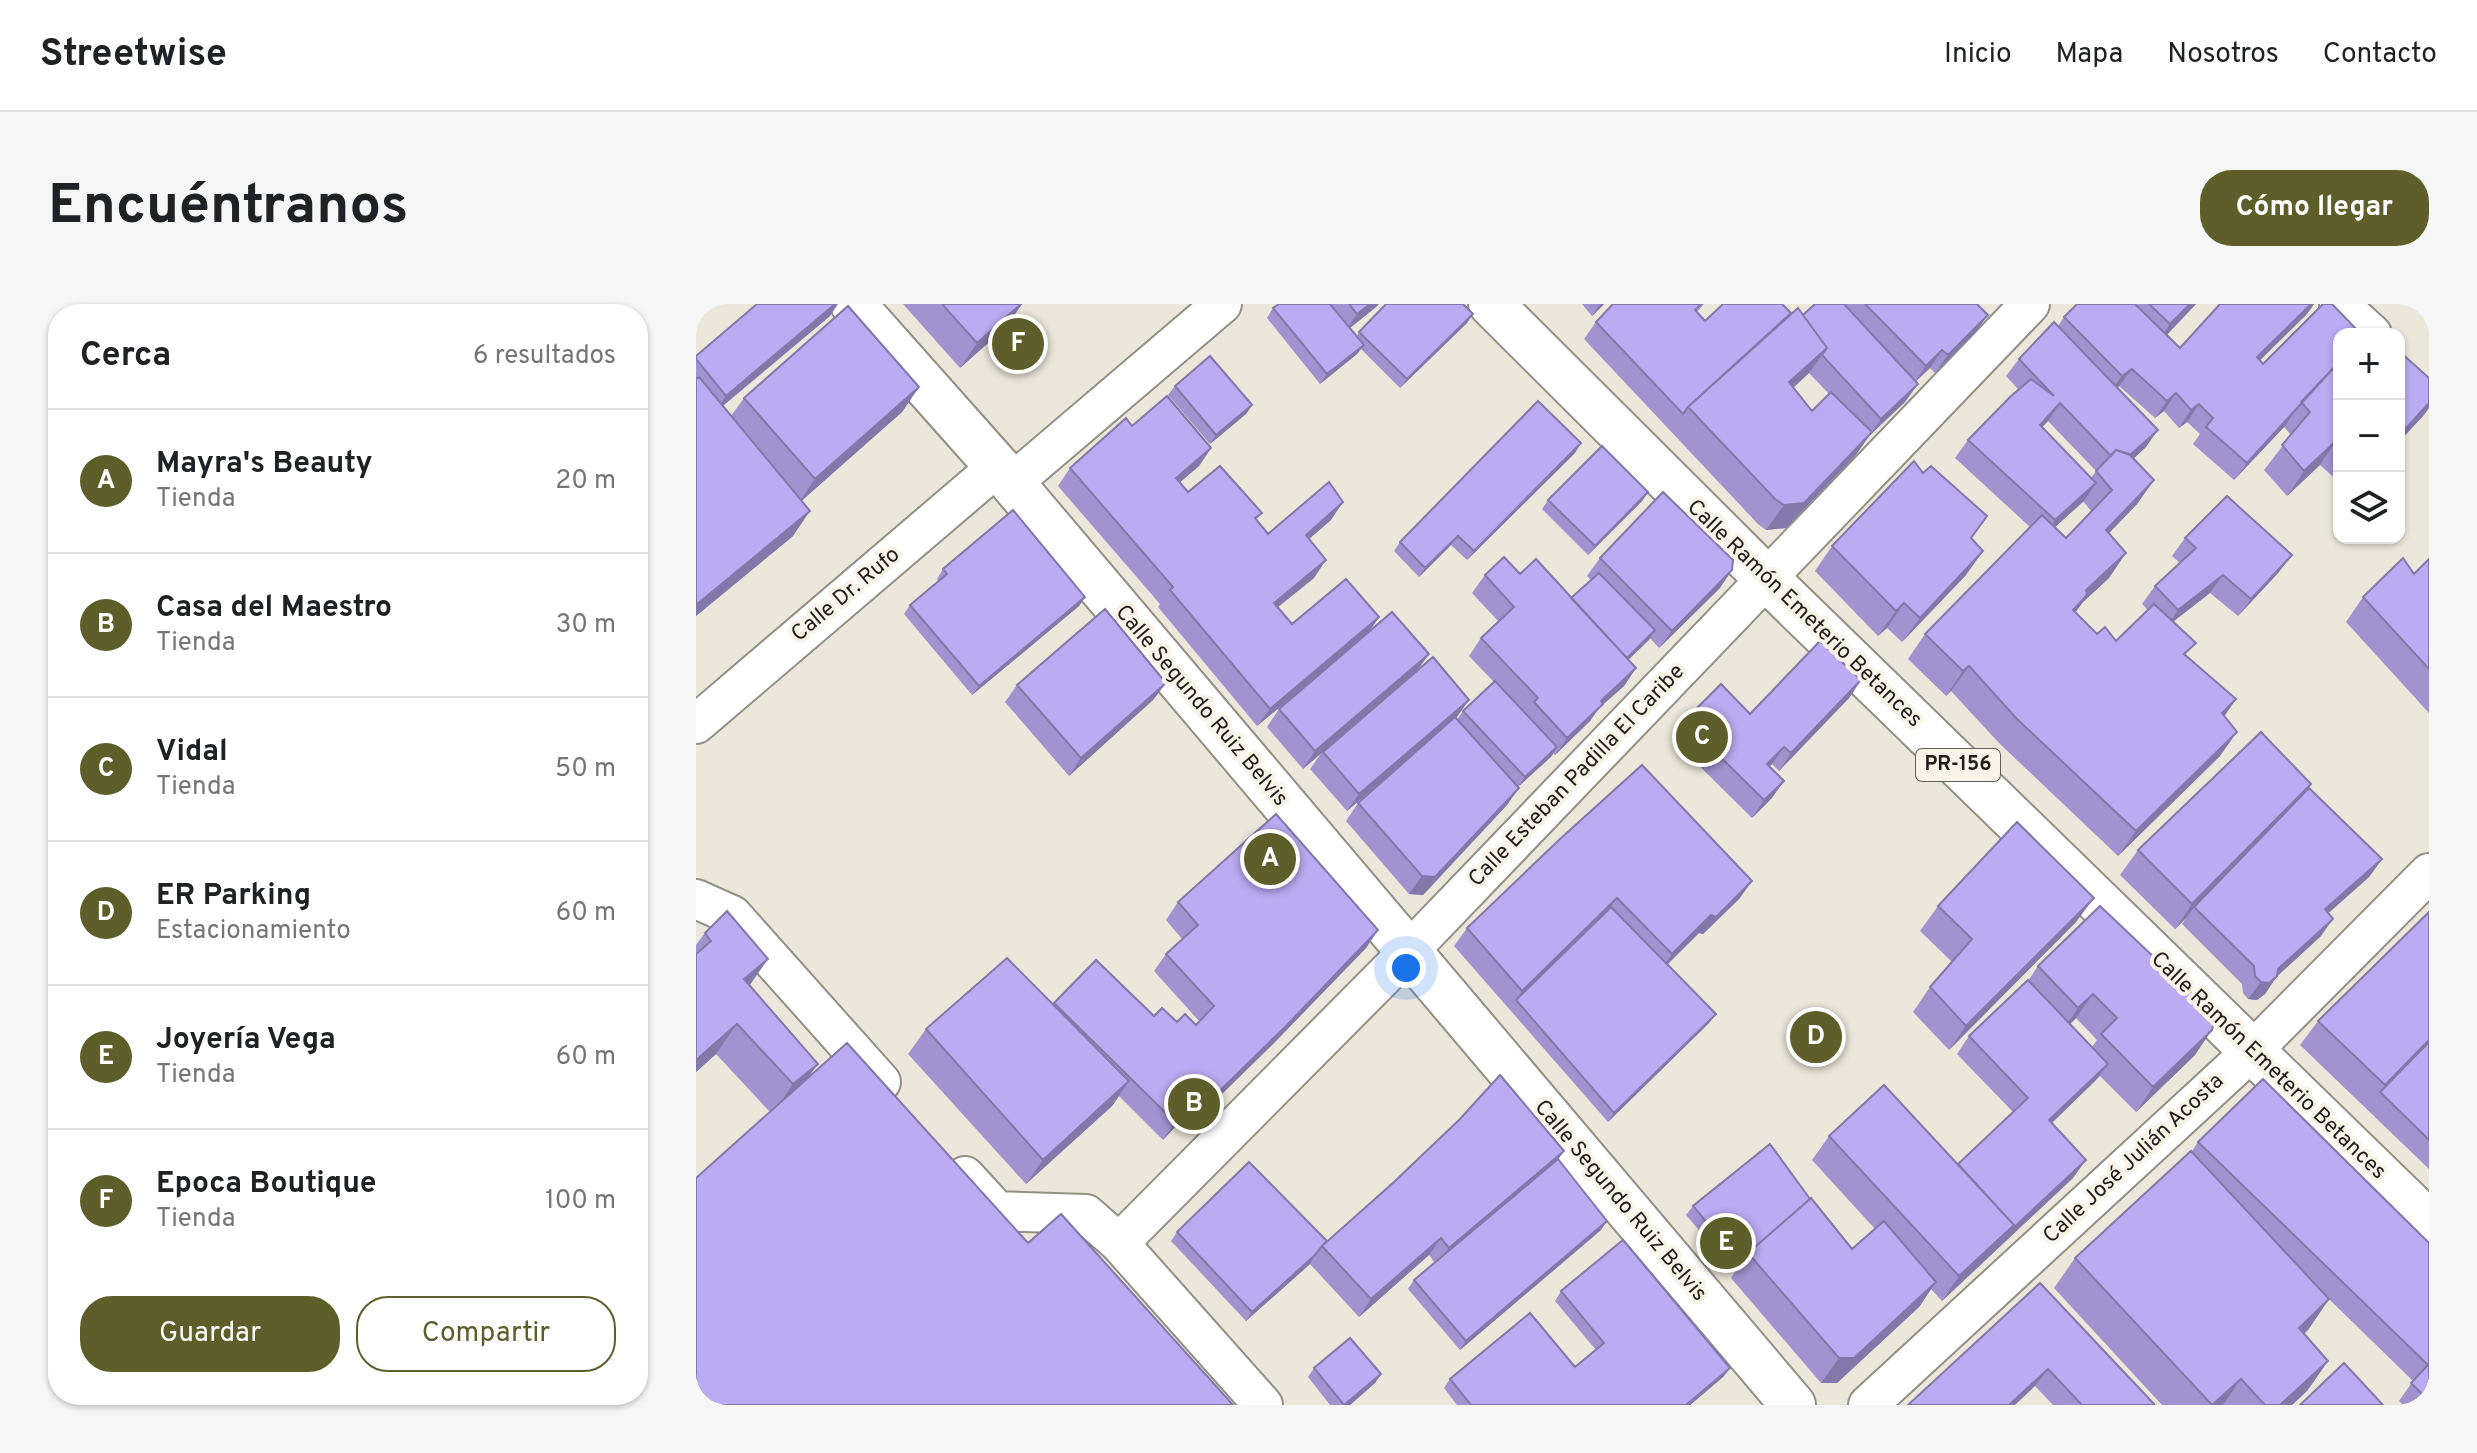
<!DOCTYPE html>
<html lang="es">
<meta charset="utf-8">
<style>
body{margin:0;font-family:Overpass,sans-serif;background:#f6f6f6;color:#202124}
.controls{position:absolute;right:24px;top:24px;display:grid;overflow:hidden;border-radius:16px;box-shadow:0 2px 6px #0004}
.controls button{width:72px;height:72px;display:grid;place-items:center;padding:0;border:0;border-bottom:2px solid #e0e0e0;background:#fff;color:#202124;font:40px sans-serif}
.you{position:absolute;left:710px;top:664px;width:28px;height:28px;margin:-20px;border:6px solid #fff;border-radius:50%;background:#1a73e8;box-shadow:0 0 0 12px #1a73e833}
.badge{display:grid;place-items:center;width:52px;height:52px;border-radius:50%;background:#5e5e2b;color:#fff;font-size:26px;font-weight:700}
.pin{position:absolute;translate:-50% -50%;border:4px solid #fff;box-shadow:0 2px 8px #0006}
.list{margin:0;padding:0;list-style:none}
h2{display:flex;justify-content:space-between;align-items:center;height:104px;margin:0;padding:0 32px;font-size:34px}
h2 small{font-size:26px;font-weight:400;color:#757577}
.list li{display:grid;grid-template-columns:52px 1fr auto;gap:24px;align-items:center;box-sizing:border-box;height:144px;padding:0 32px;border-top:2px solid #e0e0e0}
.list b{display:block;font-size:30px;white-space:nowrap}
.list p{margin:0;font-size:26px;white-space:nowrap;color:#757577}
.list em{font-size:26px;font-style:normal;color:#757577}
.actions{display:flex;gap:16px;padding:24px 32px}
.actions a{flex:1;padding:18px 0;border:2px solid #5e5e2b;border-radius:32px;text-align:center;font-size:28px;color:#5e5e2b}
.actions .main{background:#5e5e2b;color:#fff}
.icon{flex:none;width:44px;height:44px;fill:none;stroke:currentColor;stroke-width:2;stroke-linecap:round;stroke-linejoin:round}
.map{position:relative;flex:none;width:1733px;height:1101px;overflow:hidden;border-radius:32px}
header{display:flex;align-items:center;gap:48px;box-sizing:border-box;height:112px;padding:0 40px;background:#fff;border-bottom:2px solid #e0e0e0}
header strong{font-size:38px}
nav{display:flex;gap:44px;margin-inline-start:auto;font-size:28px}
.intro{display:flex;align-items:center;justify-content:space-between;box-sizing:border-box;height:192px;padding:0 48px}
h1{margin:0;font-size:56px}
.button{padding:20px 36px;border-radius:32px;background:#5e5e2b;color:#fff;font-size:28px;font-weight:700}
main{display:flex;gap:48px;padding:0 48px}
aside{flex:1;background:#fff;border-radius:32px;box-shadow:0 2px 6px #0004}
.map>svg:first-child{display:block}
.lines{fill:none;stroke-linecap:round;stroke-linejoin:round}
.street-casing{stroke:#938f84;stroke-width:42}
.secondary-casing{stroke:#938f84;stroke-width:48}
.primary-casing{stroke:#938f84;stroke-width:48}
.street{stroke:#fff;stroke-width:38}
.secondary{stroke:#fff;stroke-width:44}
.primary{stroke:#fff;stroke-width:44}
.wall{fill:#a093d0;fill-rule:evenodd}
.shaded-wall{fill:#8278a9}
.building{fill:#baabf2;stroke:#8278a9;stroke-width:2}
.labels{text-anchor:middle;dominant-baseline:central;stroke-width:8;stroke-linejoin:round;paint-order:stroke}
.shield{fill:#f8f4e8;stroke:#5f5e56;stroke-width:2}
.shield-label{font-size:20px;font-weight:bold;fill:#1e1d18}
.street-label{font-size:22px;fill:#1e1d18;stroke:#f8f4e8}
</style>
<header>
<strong>Streetwise</strong>
<nav><a>Inicio</a><a>Mapa</a><a>Nosotros</a><a>Contacto</a></nav>
</header>
<div class="intro"><h1>Encuéntranos</h1><a class="button">Cómo llegar</a></div>
<main>
<aside>
<h2>Cerca<small>6 resultados</small></h2>
<ul class="list">
<li><span class="badge">A</span><div><b>Mayra's Beauty</b><p>Tienda</p></div><em>20 m</em></li>
<li><span class="badge">B</span><div><b>Casa del Maestro</b><p>Tienda</p></div><em>30 m</em></li>
<li><span class="badge">C</span><div><b>Vidal</b><p>Tienda</p></div><em>50 m</em></li>
<li><span class="badge">D</span><div><b>ER Parking</b><p>Estacionamiento</p></div><em>60 m</em></li>
<li><span class="badge">E</span><div><b>Joyería Vega</b><p>Tienda</p></div><em>60 m</em></li>
<li><span class="badge">F</span><div><b>Epoca Boutique</b><p>Tienda</p></div><em>100 m</em></li>
</ul>
<div class="actions"><a class="main">Guardar</a><a>Compartir</a></div>
</aside>
<div class="map">
<svg width="1733" height="1101" viewBox="0 0 1733 1101">
<rect width="100%" height="100%" fill="#ebe7da"/>
<g class="lines">
<g class="street-casing">
<path id="street" d="M1643,0L1676,30
M316,179L526,0
M0,420L301,163
M0,595L36,611L185,778
M269,872L301,907L390,910L423,939L567,1101
M423,939L712,648L1334,0
M1172,1101L1556,747L1733,569"/>
</g>
<g class="secondary-casing">
<path id="secondary" d="M157,0L316,179L1097,1101"/>
</g>
<g class="primary-casing">
<path id="primary" d="M795,0L1071,275L1733,919"/>
</g>
<use href="#street" class="street"/>
<use href="#secondary" class="secondary"/>
<use href="#primary" class="primary"/>
</g>
<path class="wall" d="M207,0H326L309,24L264,64Z
M583,0H683L680,3L654,24L661,32L663,28L771,19L704,84L665,45L661,50L624,80L571,14L577,4Z
M886,0H908L896,12Z
M917,0H1008L1001,8L1009,17L1096,9L1107,11L1119,0H1281L1279,29L1239,69L1234,64L1219,78L1209,98L1173,132L1159,152L1090,224L1070,226L1062,220L888,35L900,18ZM1113,69L1133,90L1116,107L1097,84Z
M1381,0H1500L1471,31L1484,44L1524,0H1618L1611,10L1564,56L1567,60L1643,30V178L1624,161L1591,192L1568,166L1595,131L1588,123L1589,122L1538,176L1497,140L1504,130L1491,118L1483,124L1468,107L1459,114L1423,82L1421,84L1450,143L1437,154L1458,176L1441,200L1413,229V274L1387,298L1379,308L1401,330L1420,337L1452,306L1446,300L1459,282L1484,259L1476,252L1489,234L1583,268L1542,312L1514,289L1477,318L1491,353L1540,395L1528,412L1524,452L1422,552L1303,439L1255,387L1250,392L1212,355L1229,330L1334,223L1259,154L1272,136L1322,85L1310,72L1323,55L1362,22L1368,13ZM1352,117L1400,167L1395,174L1346,123ZM1387,197L1395,207L1370,234L1359,223Z
M134,12L27,102L35,112L48,94L223,83L206,108L105,197L97,232L0,312V52Z
M479,82L556,101L550,110L514,140L472,91Z
M436,122L515,144L503,162L484,178L492,188L566,209L560,216L572,230L635,216L613,235L618,274L582,303L596,320L683,313L672,329L721,367L761,416L767,407L798,378L773,352L785,334L803,318L776,289L789,271L824,270L875,294L895,276L891,272L904,254L1024,284L963,344L954,334L932,355L940,364L928,382L903,404L894,417L859,451L857,449L823,482L811,501L727,591L713,590L650,517L662,499L714,454L651,507L614,465L626,448L607,465L571,423L583,405L634,361L561,422L462,303L464,300L362,182L374,164Z
M879,149L771,256L755,241L723,273L698,247L704,238Z
M952,188L946,197L892,251L846,205L852,196Z
M1275,235L1270,271L1206,338L1191,324L1182,332L1119,267L1136,242Z
M1733,255V409L1650,318L1667,293L1718,270Z
M247,265L389,293L383,302L276,391L208,310L214,301L243,277L241,275Z
M1165,376L1153,394L1083,467L1076,460L1073,463L1088,477L1075,495L1056,514L976,435L988,417L1054,410Z
M470,379L457,396L373,472L309,398L321,381Z
M1609,489L1686,555L1673,573L1632,609L1625,632L1581,672L1569,690L1561,696L1552,695L1547,689L1546,680L1486,620L1491,613L1479,625L1424,571L1442,546Z
M864,535L1056,577L1043,595L1007,630L1003,629L971,660L1013,719L912,818L758,642L771,624Z
M482,598L682,626L670,644L578,739L488,827L481,821L467,836L423,792L416,802L330,880L212,750L230,725L357,700L400,656L458,712L481,718L500,721L503,717L458,667L470,650L486,635L470,616Z
M1242,602L1380,618L1253,746L1217,708L1234,683L1256,658L1224,627Z
M1404,602L1499,751L1440,808L1404,772L1399,777L1356,819L1377,874L1246,997L1235,985L1223,1003L1141,1079H1125L1035,974L1039,968L990,911L997,902L1114,895L1156,945L1179,925L1116,856L1133,832L1262,860L1317,808L1261,750L1273,732L1332,677L1342,662ZM1380,714L1401,736L1396,743L1374,720Z
M1733,608V865L1604,741L1622,717Z
M9,629L53,681L112,774L332,939L537,1101L74,808L20,750L0,768V641Z
M1502,838L1733,939V1101H1707L1703,1097L1717,1077L1633,995L1612,1026L1608,1030L1632,1057L1611,1087L1596,1101H1466L1358,984L1379,954L1496,847Z
M868,847L862,855L905,926L764,1046L712,985L718,976L739,959L733,951L663,1013L614,960L550,1017L475,937L481,928L631,937Z
M1344,979L1458,1101H1357L1339,1082Z
M865,987L1034,1064L1027,1073L994,1101H761L748,1084L754,1075L879,1063L900,1046L859,997Z
M618,1064L685,1070L679,1079L654,1101H634L612,1073Z"/>
<path class="shaded-wall" d="M139,0H142L134,12L18,109L30,92Z
M326,0L309,24L264,64L281,39Z
M674,0H683L680,3L649,28L661,10Z
M904,0H908L896,12Z
M1494,0H1500L1457,45L1474,20Z
M1615,0H1618L1611,10L1549,71L1561,53Z
M777,10L771,19L704,84L711,75Z
M1292,11L1279,29L1239,69L1252,51Z
M668,41L661,50L624,80L631,70Z
M1131,44L1113,69L1076,103L1093,78Z
M1246,46L1234,64L1218,79L1230,62Z
M1436,65L1423,82L1413,89L1426,72Z
M1222,80L1209,98L1173,132L1159,152L1090,224L1070,226L1088,201L1175,129L1185,115Z
M223,83L206,108L102,200L119,175Z
M1480,89L1468,107L1459,114L1471,97Z
M1364,99L1352,117L1332,138L1344,121Z
M1733,99V104L1728,111L1703,138V132Z
M1503,100L1491,118L1483,124L1495,106Z
M556,101L550,110L514,140L520,131Z
M1601,104L1589,122L1538,176L1551,159Z
M1462,126L1450,143L1416,175L1428,157Z
M1641,136L1624,161L1591,192L1608,167Z
M885,139L879,149L771,256L778,247Z
M515,144L503,162L468,192L480,174Z
M1458,176L1441,200L1393,250L1410,226Z
M1400,179L1388,197L1347,234L1359,216Z
M952,188L946,197L892,251L899,242Z
M647,198L635,216L597,249L610,231Z
M114,207L97,232L0,312V301Z
M762,232L755,241L723,273L729,264Z
M1287,247L1270,271L1206,338L1224,314Z
M1430,249L1413,274L1387,298L1374,316L1360,330L1390,286Z
M1596,251L1583,268L1542,312L1555,295Z
M630,256L618,274L566,316L578,299Z
M1036,266L1024,284L963,344L976,327Z
M1527,271L1514,289L1470,323L1482,306Z
M389,293L383,302L276,391L283,382Z
M1208,299L1191,324L1182,332L1200,307Z
M683,313L671,331L561,422L574,405Z
M959,326L953,336L923,365L929,355Z
M733,350L721,367L607,465L619,447Z
M1273,362L1255,387L1250,392L1267,367Z
M940,364L928,382L903,404L894,417L859,451L871,434L905,397Z
M1165,376L1153,394L1083,467L1095,449Z
M470,379L457,396L373,472L385,454Z
M1540,395L1523,420L1526,409Z
M773,396L761,413L651,507L663,490Z
M1541,428L1524,452L1422,552L1440,527Z
M861,443L855,453L823,482L829,473Z
M1088,443L1076,460L1058,478L1071,460Z
M1088,477L1075,495L1056,514L1068,496Z
M1615,480L1597,505L1498,603L1491,613L1479,625L1496,600Z
M823,484L811,501L727,591L713,590L726,572Z
M1686,555L1673,573L1617,623L1629,605Z
M1056,577L1043,595L1007,630L1003,629L964,668L976,650L1015,611Z
M921,594L908,612L820,696L826,687Z
M1398,594L1380,618L1253,746L1270,722Z
M1637,615L1625,632L1575,678L1581,672L1569,690L1561,696L1552,695L1565,678L1582,665Z
M682,626L670,644L578,739L488,827L500,810Z
M72,655L51,685L48,675Z
M1397,690L1380,714L1365,729L1382,704Z
M1020,710L1013,719L912,818L918,809Z
M41,720L20,750L0,768V756Z
M1516,726L1499,751L1440,808L1457,783Z
M122,760L100,790L76,811L97,780Z
M1412,760L1399,777L1341,833L1353,816Z
M433,777L416,802L330,880L347,856Z
M494,803L481,821L467,836L479,818Z
M868,847L856,864L741,961L753,944Z
M1390,856L1377,874L1246,997L1263,972Z
M911,917L905,926L764,1046L770,1037Z
M745,934L733,951L663,1013L675,995Z
M619,951L614,960L550,1017L556,1008Z
M1240,978L1223,1003L1141,1079H1125L1143,1054Z
M1633,995L1612,1026L1581,1054L1603,1024Z
M1632,1057L1611,1087L1596,1101H1584Z
M1034,1064L1027,1073L994,1101H990Z
M1352,1065L1339,1082L1319,1101H1313Z
M685,1070L679,1079L654,1101H649Z
M1545,1075L1527,1101H1517Z"/>
<path class="building" d="M61,0H139L30,92L0,55V52Z
M246,0H325L281,39Z
M583,0H634L668,41L631,70L577,4Z
M653,0H674L661,10Z
M690,0H767L777,10L711,75L663,28Z
M917,0H1005L999,6L1009,17L1027,0H1086L1095,9L992,103L987,110L900,18Z
M1119,0H1148L1222,80L1185,115L1126,51L1131,44L1107,11Z
M1169,0H1281L1292,11L1252,51L1246,46L1230,62Z
M1381,0H1439L1484,44L1524,0H1615L1561,53L1567,60L1627,0H1636L1665,30H1643V58L1551,159L1510,123L1517,114L1503,100L1495,106L1480,89L1471,97L1436,65L1426,72L1368,13Z
M1453,0H1494L1474,20Z
M152,2L223,83L119,175L48,94Z
M1102,4L1131,44L1093,78L1116,107L1135,88L1176,128L1108,199L1088,201L1079,195L992,103Z
M1358,18L1462,126L1434,151L1420,146L1415,152L1364,99L1344,121L1400,179L1359,216L1272,136L1314,93L1335,75L1358,92L1323,55Z
M1673,26L1677,30L1682,27L1685,30H1669Z
M1703,47L1733,74V99L1703,132Z
M514,52L556,101L520,131L479,82Z
M1643,58V137L1641,136L1608,167L1586,141L1614,108L1605,98Z
M3,73L114,207L0,301V75Z
M471,92L515,144L480,174L492,188L524,162L566,209L559,214L572,230L633,178L647,198L610,231L630,256L578,299L596,320L650,275L683,313L574,405L474,286L477,283L374,164L430,114L436,122Z
M842,97L885,139L778,247L762,232L729,264L704,238Z
M906,142L952,188L899,242L852,196Z
M1420,146L1433,150L1458,176L1410,226L1430,249L1390,286L1391,291L1377,306L1401,330L1409,323L1420,337L1458,300L1500,339L1488,350L1540,395L1526,409L1541,428L1440,527L1321,415L1273,362L1267,367L1229,330L1346,211L1370,234L1416,186L1400,167Z
M1218,157L1227,169L1235,162L1291,212L1275,234L1287,247L1224,314L1208,299L1200,307L1136,242Z
M967,188L1037,256L1036,266L976,327L904,254Z
M1531,192L1596,251L1555,295L1527,271L1482,306L1459,282L1500,244L1489,234Z
M317,206L389,293L283,382L214,301L251,270L247,265Z
M808,253L824,270L840,255L940,364L905,397L907,400L871,434L838,398L842,394L785,334L818,303L789,271Z
M1707,254L1718,270L1733,255V365L1667,293Z
M903,269L959,326L931,354L875,294Z
M409,305L470,379L385,454L321,381Z
M696,308L733,350L619,447L583,405Z
M1124,337L1165,376L1095,449L1088,443L1071,460L1088,477L1068,496L988,417L1025,380L1054,410Z
M737,353L773,396L663,490L627,448Z
M799,377L861,443L829,473L767,407Z
M759,413L823,484L739,573L726,572L662,499Z
M1565,428L1615,480L1496,600L1442,546Z
M946,461L1056,577L1020,613L1015,611L976,650L921,594L826,687L771,624L864,535Z
M1613,484L1686,555L1629,605L1637,615L1582,665L1581,672L1573,679L1565,678L1559,672L1558,662L1498,603Z
M580,510L682,626L590,722L500,810L494,803L479,818L358,699L400,656L458,712L466,704L481,718L489,710L500,721L518,702L470,650L502,621L482,598Z
M1321,518L1398,594L1270,722L1234,683L1276,635L1242,602Z
M1404,602L1520,712L1516,726L1457,783L1405,730L1421,714L1397,690L1382,704L1342,662Z
M915,603L1020,710L918,809L820,696Z
M31,607L72,655L48,675L122,760L97,780L41,720L0,756V650L15,637L9,629Z
M1733,608V736L1689,781L1622,717Z
M311,654L433,777L347,856L230,725Z
M1332,676L1412,760L1353,816L1390,856L1313,928L1318,921L1262,860L1332,794L1273,732Z
M1733,738V836L1684,788Z
M151,739L332,939L365,910L537,1101H0V874Z
M804,771L868,847L753,944L745,934L675,995L626,942L698,878L764,815Z
M1567,775L1733,939V1097L1715,1079L1732,1061L1502,838Z
M1188,781L1318,921L1263,972L1133,832Z
M1074,840L1114,895L1052,949L1045,959L997,902Z
M1495,847L1633,995L1603,1024L1632,1057L1584,1101H1569L1545,1075L1516,1101L1379,954Z
M862,855L911,917L770,1037L718,976Z
M553,858L631,937L626,942L619,951L556,1008L481,928Z
M1115,894L1156,945L1188,917L1240,978L1158,1054H1143L1052,949Z
M927,936L1034,1064L990,1101H775L754,1075L834,1009L879,1063L908,1039L865,987Z
M1344,979L1458,1100V1101H1386L1352,1065L1313,1101H1212Z
M654,1034L685,1070L648,1101L618,1064Z
M1648,1059L1687,1101H1604Z"/>
<g class="labels">
<rect class="shield" x="1220" y="445" width="84" height="32" rx="6"/>
<g class="shield-label">
<text x="1262" y="461">PR-156</text>
</g>
<g class="street-label">
<text transform="translate(150 291) rotate(-40)">Calle Dr. Rufo</text>
<text transform="translate(1108 310) rotate(44)">Calle Ramón Emeterio Betances</text>
<text transform="translate(505 402) rotate(50)">Calle Segundo Ruiz Belvis</text>
<text transform="translate(881 472) rotate(-46)">Calle Esteban Padilla El Caribe</text>
<text transform="translate(1572 762) rotate(44)">Calle Ramón Emeterio Betances</text>
<text transform="translate(1438 855) rotate(-43)">Calle José Julián Acosta</text>
<text transform="translate(924 897) rotate(50)">Calle Segundo Ruiz Belvis</text>
</g>
</g>
</svg>
<div class="controls">
<button>+</button>
<button>−</button>
<button><svg class="icon" aria-label="layers" viewBox="0 0 24 24"><path d="M12 4l9 5-9 5-9-5zM3 14l9 5 9-5"/></svg></button>
</div>
<div class="you"></div>
<div class="pin badge" style="left:574px;top:555px">A</div>
<div class="pin badge" style="left:498px;top:800px">B</div>
<div class="pin badge" style="left:1006px;top:433px">C</div>
<div class="pin badge" style="left:1120px;top:733px">D</div>
<div class="pin badge" style="left:1030px;top:939px">E</div>
<div class="pin badge" style="left:322px;top:40px">F</div>
</div>
</main>
